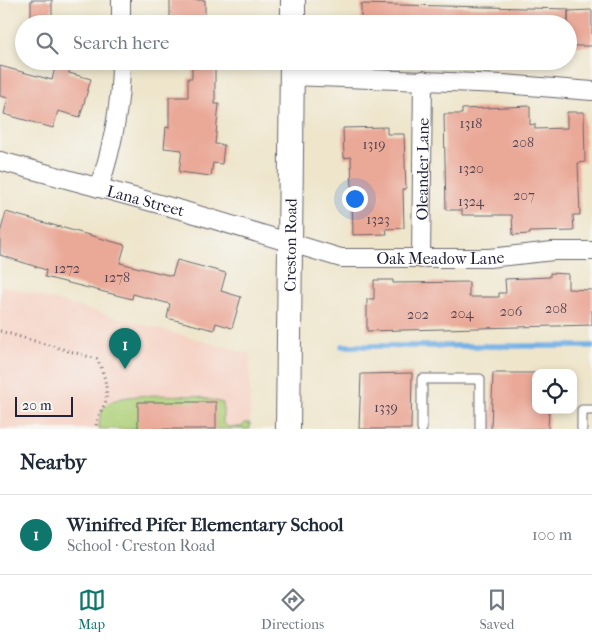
<!DOCTYPE html>
<meta charset="utf-8">
<style>
body{margin:0;font-family:"IM FELL French Canon",serif;background:#f2f2f3;color:#1f2937}
.controls{position:absolute;right:15px;bottom:15px;display:grid;overflow:hidden;border-radius:10px;box-shadow:0 2px 8px #0003}
.controls button{width:45px;height:45px;display:grid;place-items:center;padding:0;border:0;border-bottom:1px solid #e0e1e3;background:#fff;color:#1f2937;font:25px sans-serif}
.scale{position:absolute;left:15px;bottom:12px;width:58px;box-sizing:border-box;padding-left:5px;border:2px solid #22223b;border-top:0;font-size:14px;line-height:18px;white-space:nowrap;color:#22223b;-webkit-text-stroke:4px #f6f6f2;paint-order:stroke}
.you{position:absolute;left:354px;top:198px;width:18px;height:18px;margin:-12px;border:4px solid #fff;border-radius:50%;background:#1a73e8;box-shadow:0 0 0 8px #1a73e833}
.badge{display:grid;place-items:center;width:32px;height:32px;border-radius:50%;background:#0f766e;color:#fff;font-size:16px;font-weight:700}
.pin{position:absolute;translate:-50% -41px;filter:drop-shadow(0 1px 2px #0008)}
.pin::after{content:'';position:absolute;top:26px;width:18px;height:15px;background:inherit;clip-path:polygon(0 0,100% 0,50% 100%)}
.list{margin:0;padding:0;list-style:none}
h2{display:flex;justify-content:space-between;align-items:center;height:65px;margin:0;padding:0 20px;font-size:21px}
h2 small{font-size:16px;font-weight:400;color:#747a83}
.list li{display:grid;grid-template-columns:32px 1fr auto;gap:15px;align-items:center;box-sizing:border-box;height:80px;padding:0 20px;border-top:1px solid #e0e1e3}
.list b{display:block;font-size:19px;white-space:nowrap}
.list p{margin:0;font-size:16px;white-space:nowrap;color:#747a83}
.list em{font-size:16px;font-style:normal;color:#747a83}
.icon{flex:none;width:28px;height:28px;fill:none;stroke:currentColor;stroke-width:2;stroke-linecap:round;stroke-linejoin:round}
.map{position:relative;flex:none;width:592px;height:429px;overflow:hidden}
.search{position:absolute;background:#fff;box-shadow:0 2px 8px #0003;left:15px;right:15px;top:15px;height:55px;display:flex;align-items:center;gap:12px;box-sizing:border-box;padding:0 18px;border-radius:28px;color:#747a83;font-size:19px}
.sheet{height:145px;background:#fff}
nav{display:flex;justify-content:space-around;align-items:center;box-sizing:border-box;height:70px;border-top:1px solid #e0e1e3;background:#fff;font-size:14px;color:#747a83}
nav a{display:grid;justify-items:center;gap:2px}
nav .on{color:#0f766e}
.map>svg:first-child{display:block}
.built{fill:#f6d2c4}
.green{fill:#add078;stroke:#68795a}
.lines{fill:none;stroke-linecap:round;stroke-linejoin:round}
.stream{stroke:#74b0e5;stroke-width:5.5}
.building{fill:#eaa897}
.lane-casing{stroke:#69666d;stroke-width:11}
.street-casing{stroke:#69666d;stroke-width:20}
.secondary-casing{stroke:#69666d;stroke-width:26}
.path{stroke:#69666d;stroke-width:3;stroke-dasharray:1 4;stroke-linecap:butt}
.lane{stroke:#fff;stroke-width:9}
.street{stroke:#fff;stroke-width:18}
.secondary{stroke:#fff;stroke-width:24}
.labels{text-anchor:middle;dominant-baseline:central;stroke-width:4.5;stroke-linejoin:round;paint-order:stroke}
.number-label{font-size:14px;fill:#544452}
.street-label{font-size:16px;fill:#22223b;stroke:#f6f6f2}
</style>
<div class="map">
<svg width="592" height="429" viewBox="0 0 592 429">
<rect width="100%" height="100%" fill="#f6f6f2"/>
<filter id="ink" filterUnits="userSpaceOnUse"><feTurbulence type="fractalNoise" baseFrequency=".02" numOctaves="2"/><feDisplacementMap in="SourceGraphic" scale="10" xChannelSelector="R" yChannelSelector="G"/><feConvolveMatrix kernelMatrix="1 2 1 2 8 2 1 2 1" color-interpolation-filters="sRGB"/></filter>
<filter id="wash" filterUnits="userSpaceOnUse"><feTurbulence type="fractalNoise" baseFrequency=".0096" numOctaves="4" result="noise"/><feDisplacementMap in="SourceGraphic" scale="20" xChannelSelector="R" yChannelSelector="G"/><feGaussianBlur stdDeviation="1.12" result="paint"/><feColorMatrix in="noise" values="0 0 0 0 0 0 0 0 0 0 0 0 0 0 0 0 0 1.4 0 .05"/><feComposite in="paint" operator="in"/></filter>
<g filter="url(#wash)">
<rect width="100%" height="100%" fill="#eee5cb"/>
<path class="built" d="M0,285L250,354V429H0Z"/>
<path class="green" d="M195,396L223,403V423L228,427H241L245,423H250V429H99C99,422 100,412 105,406C119,391 175,396 195,396Z"/>
<g class="lines">
<path class="stream" d="M342,346H592"/>
</g>
<g id="blocks">
<path class="building" d="M31,0H52V24H31Z
M170,0H205V24H170Z
M361,4L568,9V24H361Z
M592,10V46H568V11Z
M192,61H215V104H219L215,144L224,145L222,164L213,163L211,176L179,172L182,150L164,148L166,127L169,128V97H188V78H192Z
M56,63L70,67L69,73L91,79L80,117L58,111L53,128L4,114L8,98L0,96V66L52,80Z
M530,106V125L535,124V129L567,128V112H584L585,162L578,163L580,215H573L574,231L530,232V234L513,235L512,215H462V210H446L444,114H462V109Z
M387,127V134H404L406,189H403L404,228L386,229L387,234L353,235L351,157L344,158L343,128Z
M6,212L125,245L120,263L172,276L177,260L226,273L221,291L241,297L232,328L216,323L214,330L167,318L170,304L133,294L132,299L45,277L46,270L0,255V233Z
M550,273L568,274V289L592,290V325L367,331V299H374V280H393V283L469,282V297H499V293H506L505,279L550,277Z
M412,373L411,429H359L361,374Z
M493,373H536V410H549L548,429H491Z
M138,402H216V429H138Z"/>
</g>
</g>
<g filter="url(#ink)">
<use href="#blocks" fill-opacity="0" stroke="#69666d" stroke-width="1"/>
<g class="lines">
<g class="lane-casing">
<path id="lane" d="M422,429V379H480V429
M582,429V410H592"/>
</g>
<g class="street-casing">
<g id="street">
<path d="M121,24V0"/>
<path d="M292,76L503,84L592,91"/>
<path id="s1" d="M0,161L185,211L341,258H489L553,251H592"/>
<path d="M99,188C113,146 121,106 121,61"/>
<path id="s2" d="M421,259L423,80"/>
</g>
</g>
<g class="secondary-casing">
<g id="secondary">
<path d="M293,24V0"/>
<path id="s3" d="M288,429L292,61"/>
</g>
</g>
<path class="path" d="M0,331L97,359C103,369 108,387 106,399C105,408 96,414 96,429"/>
<use href="#lane" class="lane"/>
<use href="#street" class="street"/>
<use href="#secondary" class="secondary"/>
</g>
</g>
<g class="labels">
<g class="number-label">
<text x="471" y="123">1318</text>
<text x="523" y="142">208</text>
<text x="374" y="144">1319</text>
<text x="471" y="168">1320</text>
<text x="524" y="195">207</text>
<text x="471" y="201">1324</text>
<text x="378" y="219">1323</text>
<text x="67" y="268">1272</text>
<text x="117" y="277">1278</text>
<text x="556" y="308">208</text>
<text x="511" y="311">206</text>
<text x="462" y="313">204</text>
<text x="418" y="314">202</text>
<text x="386" y="407">1339</text>
</g>
<g class="street-label">
<text stroke="none"><textPath href="#s2" startOffset="90">Oleander Lane</textPath></text>
<text stroke="none"><textPath href="#s1" startOffset="151">Lana Street</textPath></text>
<text stroke="none"><textPath href="#s3" startOffset="184">Creston Road</textPath></text>
<text stroke="none"><textPath href="#s1" startOffset="454">Oak Meadow Lane</textPath></text>
</g>
</g>
</svg>
<div class="controls">
<button><svg class="icon" aria-label="locate" viewBox="0 0 24 24"><circle cx="12" cy="12" r="6"/><path d="M12 2v4M12 18v4M2 12h4M18 12h4"/></svg></button>
</div>
<div class="scale">20 m</div>
<div class="you"></div>
<div class="pin badge" style="left:125px;top:369px">1</div>
<div class="search"><svg class="icon" aria-label="search" viewBox="0 0 24 24"><circle cx="10" cy="10" r="6"/><path d="M15 15l6 6"/></svg>Search here</div>
</div>
<section class="sheet">
<h2>Nearby<small></small></h2>
<ul class="list">
<li><span class="badge">1</span><div><b>Winifred Pifer Elementary School</b><p>School · Creston Road</p></div><em>100 m</em></li>
</ul>
</section>
<nav>
<a class="on"><svg class="icon" aria-label="map" viewBox="0 0 24 24"><path d="M3 6l6-2 6 2 6-2v14l-6 2-6-2-6 2zM9 4v14M15 6v14"/></svg>Map</a>
<a><svg class="icon" aria-label="directions" viewBox="0 0 24 24"><path d="M12 3l9 9-9 9-9-9zM9 14v-3h6M13 9l2 2-2 2"/></svg>Directions</a>
<a><svg class="icon" aria-label="saved" viewBox="0 0 24 24"><path d="M7 4h10v16l-5-4-5 4z"/></svg>Saved</a>
</nav>
